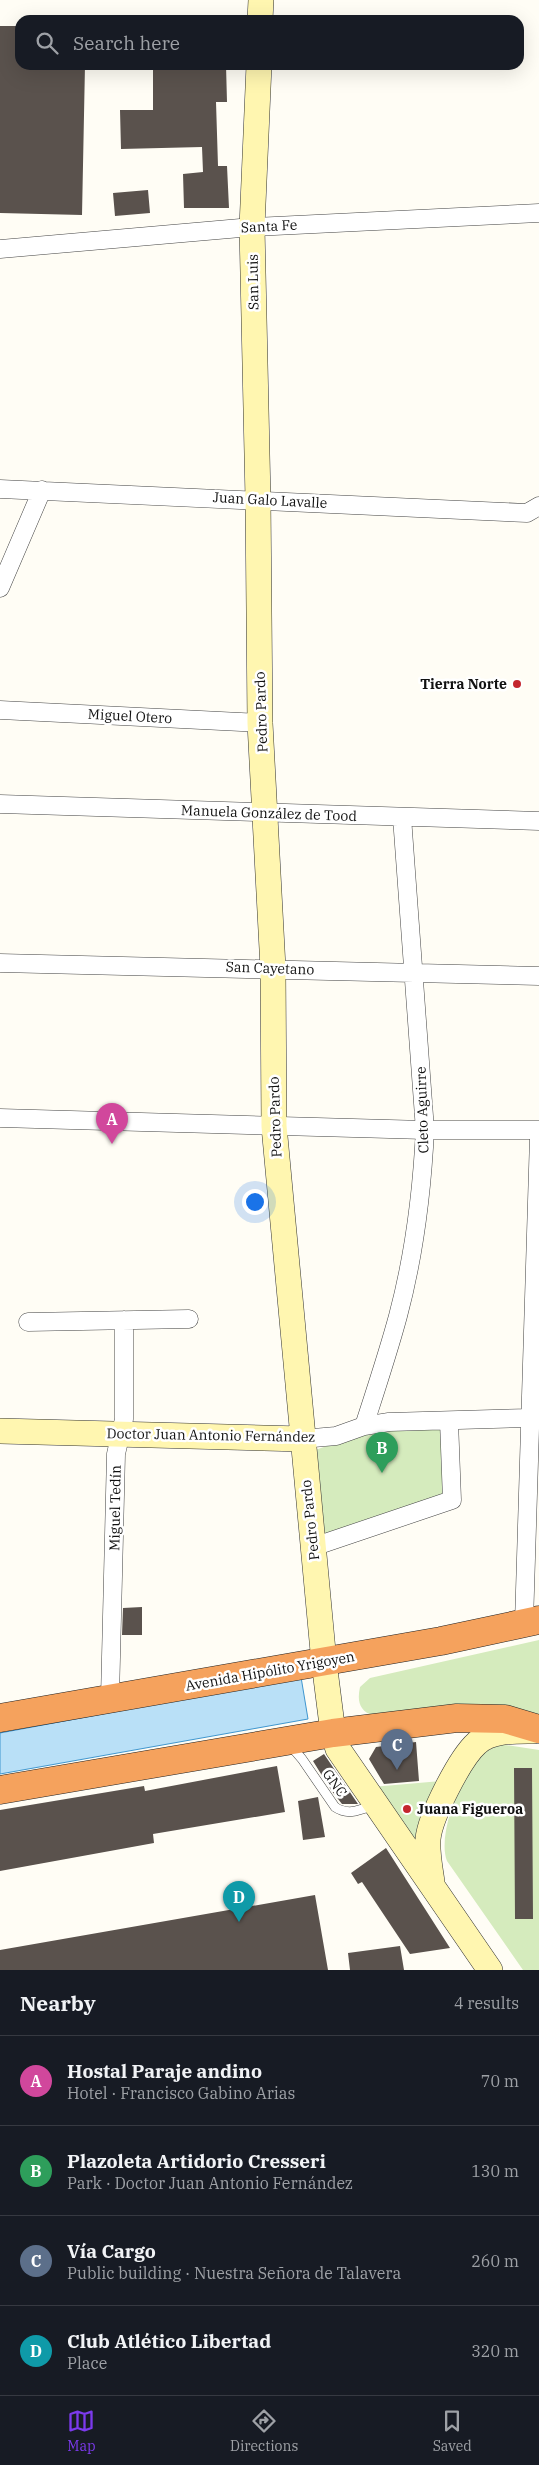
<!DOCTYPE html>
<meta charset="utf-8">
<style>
body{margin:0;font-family:"IBM Plex Serif",serif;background:#242831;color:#f1f3f6}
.you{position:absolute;left:254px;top:1201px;width:18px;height:18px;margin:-12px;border:4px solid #fff;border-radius:50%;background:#1a73e8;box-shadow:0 0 0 8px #1a73e833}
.badge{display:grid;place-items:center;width:32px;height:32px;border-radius:50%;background:#7c3aed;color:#fff;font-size:16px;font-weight:700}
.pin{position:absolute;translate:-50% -41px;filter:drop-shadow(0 1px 2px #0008)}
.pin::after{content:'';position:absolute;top:26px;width:18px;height:15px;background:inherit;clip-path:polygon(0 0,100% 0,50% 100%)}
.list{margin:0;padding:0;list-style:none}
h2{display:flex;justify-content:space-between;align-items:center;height:65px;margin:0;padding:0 20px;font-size:21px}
h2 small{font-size:16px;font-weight:400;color:#9ea1a6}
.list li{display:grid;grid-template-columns:32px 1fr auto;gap:15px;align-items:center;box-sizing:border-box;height:90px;padding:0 20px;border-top:1px solid #363941}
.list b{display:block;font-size:19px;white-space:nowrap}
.list p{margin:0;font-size:16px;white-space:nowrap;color:#9ea1a6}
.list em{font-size:16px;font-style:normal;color:#9ea1a6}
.icon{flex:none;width:28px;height:28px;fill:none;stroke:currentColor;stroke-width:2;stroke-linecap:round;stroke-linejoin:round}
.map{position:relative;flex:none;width:539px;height:1970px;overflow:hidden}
.search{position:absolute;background:#171b24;box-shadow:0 5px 20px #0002;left:15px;right:15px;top:15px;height:55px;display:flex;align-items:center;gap:12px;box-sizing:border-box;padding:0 18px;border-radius:15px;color:#9ea1a6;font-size:19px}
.sheet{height:425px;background:#171b24}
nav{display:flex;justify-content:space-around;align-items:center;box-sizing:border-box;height:70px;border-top:1px solid #363941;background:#171b24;font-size:14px;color:#9ea1a6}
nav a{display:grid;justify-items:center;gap:2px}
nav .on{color:#7c3aed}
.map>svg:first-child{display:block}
.green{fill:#d5ebbd}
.water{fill:#b9e0f7;stroke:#3f96cf}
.building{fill:#5a524d}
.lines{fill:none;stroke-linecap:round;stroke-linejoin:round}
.lane-casing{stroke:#444;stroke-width:10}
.street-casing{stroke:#444;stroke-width:19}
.secondary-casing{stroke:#333;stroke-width:26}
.highway-casing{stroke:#222;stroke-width:29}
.lane{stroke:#fff;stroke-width:9}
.street{stroke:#fff;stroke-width:18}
.secondary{stroke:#fff6b0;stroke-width:25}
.highway{stroke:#f5a25d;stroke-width:28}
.poi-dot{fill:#c4262e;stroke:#fff;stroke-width:2}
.labels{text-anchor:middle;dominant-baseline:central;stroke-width:5;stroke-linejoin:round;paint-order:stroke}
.street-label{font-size:14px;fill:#111;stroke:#fff}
.poi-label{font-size:14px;font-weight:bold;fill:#111;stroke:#fff;text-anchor:end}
</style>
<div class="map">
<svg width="539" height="1970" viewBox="0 0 539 1970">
<rect width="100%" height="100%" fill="#fffdf5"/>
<path class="green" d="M390,1428L444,1429L447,1497L323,1537L315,1450L369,1432Z
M539,1640V1717L374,1716C359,1711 357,1701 360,1687L370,1678Z
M499,1744L539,1750V1970H523L447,1861C437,1836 460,1779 476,1759C482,1752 491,1748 499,1744Z
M441,1781L419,1854L372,1787Z"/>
<path class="water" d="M301,1677L308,1719L0,1774V1733Z"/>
<path class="building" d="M0,26H20V65H85L82,215L0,213Z
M153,65H226L227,102H216L218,166H227L229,208H184L183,174L203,172L202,147L121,149L120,110H153Z
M148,190L150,213L115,216L113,193Z
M142,1607V1635H122L123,1608Z
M416,1742L419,1781L384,1784L369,1759L376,1747Z
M324,1754L326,1757L358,1804H342L331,1790L313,1761Z
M277,1766L285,1812L153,1834L154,1843L0,1871V1810L144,1786L145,1791Z
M514,1768H532L533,1919H515Z
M318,1797L325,1837L303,1840L298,1801Z
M386,1848L450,1948L410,1954L362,1882L358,1884L351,1873Z
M315,1895L328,1970H0V1950Z
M400,1946L404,1970H350L348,1953Z"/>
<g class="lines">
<g class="lane-casing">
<path id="lane" d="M290,1745L302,1759L335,1807C348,1816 360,1810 374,1805"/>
</g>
<g class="street-casing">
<path id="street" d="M0,249L252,227L539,213
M0,489L527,513L539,506
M0,588L42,490
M0,710L260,723
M0,804L539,821
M0,963L539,976
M0,1118L425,1130H539
M28,1322L189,1319
M364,1426C376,1389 388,1353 398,1316C414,1256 422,1192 425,1130L402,817
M302,1439L336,1436L364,1426L389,1422L529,1418
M313,1547L452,1500L449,1421
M524,1623L539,1137
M110,1698L116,1454L124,1419V1320"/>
</g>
<g class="secondary-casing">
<path id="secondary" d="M260,20L261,0
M259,65L252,227L258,499L260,723L273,968L274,1126L324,1662L333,1733L338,1749L490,1970
M0,1431L302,1439
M432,1882C430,1867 427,1854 428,1839C430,1817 460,1758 477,1743C491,1730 515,1731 533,1731"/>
</g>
<g class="highway-casing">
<path id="highway" d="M0,1718L441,1641L539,1620
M0,1790L333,1733L457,1718L505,1719L539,1729"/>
</g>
<use href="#lane" class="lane"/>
<use href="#street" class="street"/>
<use href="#secondary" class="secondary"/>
<use href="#highway" class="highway"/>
</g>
<g class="poi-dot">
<circle cx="517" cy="684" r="5"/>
<circle cx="407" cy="1809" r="5"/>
</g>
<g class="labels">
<g class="street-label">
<text transform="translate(269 226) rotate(-3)">Santa Fe</text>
<text transform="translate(253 282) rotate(-91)">San Luis</text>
<text transform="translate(270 500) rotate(3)">Juan Galo Lavalle</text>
<text transform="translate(261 712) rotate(-92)">Pedro Pardo</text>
<text transform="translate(130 716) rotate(3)">Miguel Otero</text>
<text transform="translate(269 813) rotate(2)">Manuela González de Tood</text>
<text transform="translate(270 968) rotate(2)">San Cayetano</text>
<text transform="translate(422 1110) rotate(-92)">Cleto Aguirre</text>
<text transform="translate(275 1117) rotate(-92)">Pedro Pardo</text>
<text transform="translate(211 1435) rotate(1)">Doctor Juan Antonio Fernández</text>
<text transform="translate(115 1508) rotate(-89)">Miguel Tedín</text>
<text transform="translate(310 1520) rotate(-96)">Pedro Pardo</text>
<text transform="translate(270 1671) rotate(-10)">Avenida Hipólito Yrigoyen</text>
<text transform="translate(335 1783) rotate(54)">GNC</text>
</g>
<g class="poi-label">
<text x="507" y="684">Tierra Norte</text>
<text x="417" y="1809" text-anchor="start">Juana Figueroa</text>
</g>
</g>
</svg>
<div class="you"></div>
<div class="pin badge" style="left:112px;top:1144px;background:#d1479c">A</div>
<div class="pin badge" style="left:382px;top:1473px;background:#2e9e5b">B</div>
<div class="pin badge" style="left:397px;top:1770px;background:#5c6f8a">C</div>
<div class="pin badge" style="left:239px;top:1922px;background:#0f9aa8">D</div>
<div class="search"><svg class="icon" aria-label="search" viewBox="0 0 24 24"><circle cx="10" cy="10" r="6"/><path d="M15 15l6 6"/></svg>Search here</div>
</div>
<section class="sheet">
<h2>Nearby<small>4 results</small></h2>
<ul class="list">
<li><span class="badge" style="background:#d1479c">A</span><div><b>Hostal Paraje andino</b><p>Hotel · Francisco Gabino Arias</p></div><em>70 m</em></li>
<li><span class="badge" style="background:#2e9e5b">B</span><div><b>Plazoleta Artidorio Cresseri</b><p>Park · Doctor Juan Antonio Fernández</p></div><em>130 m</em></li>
<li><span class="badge" style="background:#5c6f8a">C</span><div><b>Vía Cargo</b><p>Public building · Nuestra Señora de Talavera</p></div><em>260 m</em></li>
<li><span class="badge" style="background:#0f9aa8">D</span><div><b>Club Atlético Libertad</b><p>Place</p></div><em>320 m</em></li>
</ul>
</section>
<nav>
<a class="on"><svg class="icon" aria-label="map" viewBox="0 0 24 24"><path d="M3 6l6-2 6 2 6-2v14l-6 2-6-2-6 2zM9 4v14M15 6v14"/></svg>Map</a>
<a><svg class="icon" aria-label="directions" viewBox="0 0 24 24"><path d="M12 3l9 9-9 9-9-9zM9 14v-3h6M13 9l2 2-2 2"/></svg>Directions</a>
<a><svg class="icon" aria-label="saved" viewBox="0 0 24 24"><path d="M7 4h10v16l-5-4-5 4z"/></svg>Saved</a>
</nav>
